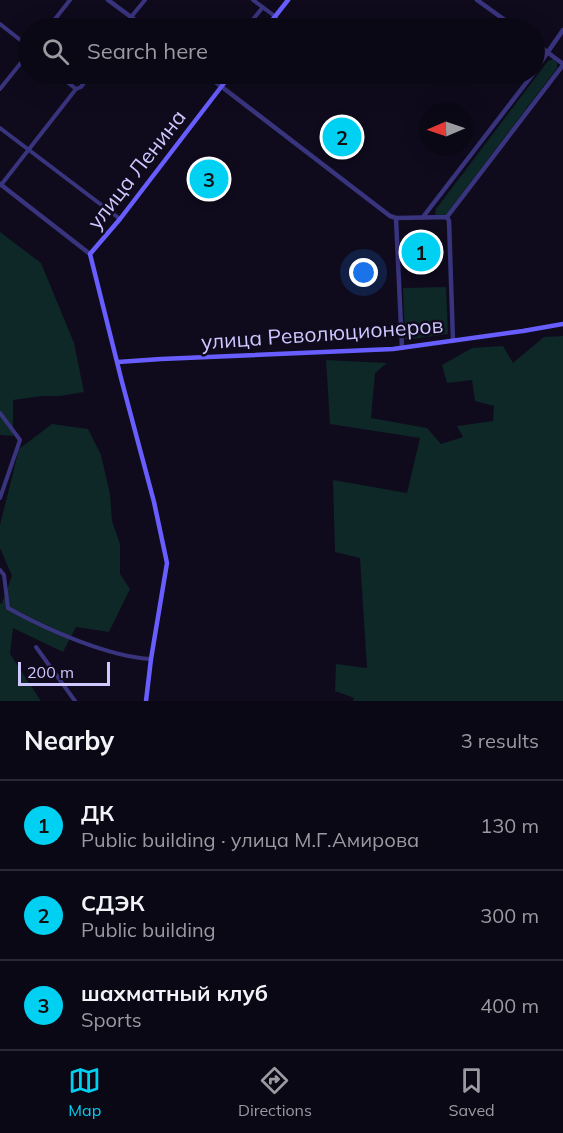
<!DOCTYPE html>
<meta charset="utf-8">
<style>
body{margin:0;font-family:Mulish,sans-serif;background:#191623;color:#f1f3f6}
.compass{position:absolute;left:419px;top:102px;width:54px;height:54px;border-radius:50%;background:#0b0816;box-shadow:0 6px 24px #0002;rotate:268deg}
.scale{position:absolute;left:18px;bottom:15px;width:92px;box-sizing:border-box;padding-left:6px;border:3px solid #cfc7ff;border-top:0;font-size:16px;line-height:21px;white-space:nowrap;color:#cfc7ff;-webkit-text-stroke:4px #0f0b1d;paint-order:stroke}
.you{position:absolute;left:364px;top:273px;width:21px;height:21px;margin:-15px;border:4px solid #fff;border-radius:50%;background:#1a73e8;box-shadow:0 0 0 9px #1a73e833}
.badge{display:grid;place-items:center;width:39px;height:39px;border-radius:50%;background:#00d1f2;color:#111;font-size:20px;font-weight:700}
.pin{position:absolute;translate:-50% -50%;border:3px solid #fff;box-shadow:0 2px 6px #0006}
.list{margin:0;padding:0;list-style:none}
h2{display:flex;justify-content:space-between;align-items:center;height:78px;margin:0;padding:0 24px;font-size:26px}
h2 small{font-size:20px;font-weight:400;color:#9a9aa1}
.list li{display:grid;grid-template-columns:39px 1fr auto;gap:18px;align-items:center;box-sizing:border-box;height:90px;padding:0 24px;border-top:2px solid #2b2935}
.list b{display:block;font-size:22px;white-space:nowrap}
.list p{margin:0;font-size:20px;white-space:nowrap;color:#9a9aa1}
.list em{font-size:20px;font-style:normal;color:#9a9aa1}
.icon{flex:none;width:33px;height:33px;fill:none;stroke:currentColor;stroke-width:2;stroke-linecap:round;stroke-linejoin:round}
.map{position:relative;flex:none;width:563px;height:701px;overflow:hidden}
.search{position:absolute;background:#0b0816;box-shadow:0 6px 24px #0002;left:18px;right:18px;top:18px;height:66px;display:flex;align-items:center;gap:15px;box-sizing:border-box;padding:0 21px;border-radius:33px;color:#9a9aa1;font-size:22px}
.sheet{height:348px;background:#0b0816}
nav{display:flex;justify-content:space-around;align-items:center;box-sizing:border-box;height:84px;border-top:2px solid #2b2935;background:#0b0816;font-size:16px;color:#9a9aa1}
nav a{display:grid;justify-items:center;gap:3px}
nav .on{color:#00d1f2}
.map>svg:first-child{display:block}
.green{fill:#0e2727}
.lines{fill:none;stroke-linecap:round;stroke-linejoin:round}
.minor{stroke:#39347e;stroke-width:4}
.tertiary{stroke:#39347e;stroke-width:4.5}
.secondary{stroke:#685eff;stroke-width:4.5}
.labels{text-anchor:middle;dominant-baseline:central;stroke-width:5;stroke-linejoin:round;paint-order:stroke}
.street-label{font-size:21px;fill:#cfc7ff;stroke:#0f0b1d}
</style>
<div class="map">
<svg width="563" height="701" viewBox="0 0 563 701">
<rect width="100%" height="100%" fill="#0f0b1d"/>
<path class="green" d="M553,59L557,63V68L445,216L439,217L435,214L436,209L548,61Z
M0,232L41,263L74,343L84,392L60,396H41L13,400V436L0,435Z
M446,287L448,334L405,340L403,288Z
M563,336V701H353L354,698L335,691L336,664L367,668L360,558L335,552L333,480L407,493L420,438L330,424L326,360L387,363L375,373L371,418L427,428L441,444L463,437L457,426L493,421L494,406L475,401L472,380L447,383L442,365L472,348L503,346L513,363L544,337Z
M52,424L88,429L101,455L110,494L112,521L120,544V574L130,589L109,632L76,627L63,652L13,628L10,654L41,701H0V604L2,603L12,576L0,548V525L19,449Z"/>
<g class="lines">
<path class="minor" d="M253,0L276,17
M0,24L28,46
M48,28L70,0
M122,28L145,0
M246,28L263,7
M57,74L76,89
M72,74L84,83
M0,89L28,54
M0,128L120,219
M1,185L76,89L81,87L90,74
M0,413L20,440L0,498
M0,570L4,575L8,608C45,629 109,657 151,659
M36,647L75,701"/>
<path class="tertiary" d="M108,0L146,28
M477,0L516,28
M534,42L563,64
M534,72L563,30
M205,74L390,216L396,218L447,217
M0,184L90,254
M423,217L533,74
M447,217L563,65
M447,217L449,221L453,341
M396,218L402,348"/>
<path class="secondary" d="M266,28L288,0
M118,362L161,359L393,349L523,331L563,324
M146,701L151,659L167,563L154,502L122,382L90,254L120,219L231,74"/>
</g>
<g class="labels">
<g class="street-label">
<text transform="translate(136 169) rotate(-52)">улица Ленина</text>
<text transform="translate(322 333) rotate(-4)">улица Революционеров</text>
</g>
</g>
</svg>
<svg class="compass" viewBox="-18 -18 36 36"><path d="M0-13l5 13h-10z" fill="#e53935"/><path d="M0 13l5-13h-10z" fill="#9a9aa1"/></svg>
<div class="scale">200 m</div>
<div class="you"></div>
<div class="pin badge" style="left:421px;top:252px">1</div>
<div class="pin badge" style="left:342px;top:137px">2</div>
<div class="pin badge" style="left:209px;top:179px">3</div>
<div class="search"><svg class="icon" aria-label="search" viewBox="0 0 24 24"><circle cx="10" cy="10" r="6"/><path d="M15 15l6 6"/></svg>Search here</div>
</div>
<section class="sheet">
<h2>Nearby<small>3 results</small></h2>
<ul class="list">
<li><span class="badge">1</span><div><b>ДК</b><p>Public building · улица М.Г.Амирова</p></div><em>130 m</em></li>
<li><span class="badge">2</span><div><b>СДЭК</b><p>Public building</p></div><em>300 m</em></li>
<li><span class="badge">3</span><div><b>шахматный клуб</b><p>Sports</p></div><em>400 m</em></li>
</ul>
</section>
<nav>
<a class="on"><svg class="icon" aria-label="map" viewBox="0 0 24 24"><path d="M3 6l6-2 6 2 6-2v14l-6 2-6-2-6 2zM9 4v14M15 6v14"/></svg>Map</a>
<a><svg class="icon" aria-label="directions" viewBox="0 0 24 24"><path d="M12 3l9 9-9 9-9-9zM9 14v-3h6M13 9l2 2-2 2"/></svg>Directions</a>
<a><svg class="icon" aria-label="saved" viewBox="0 0 24 24"><path d="M7 4h10v16l-5-4-5 4z"/></svg>Saved</a>
</nav>
